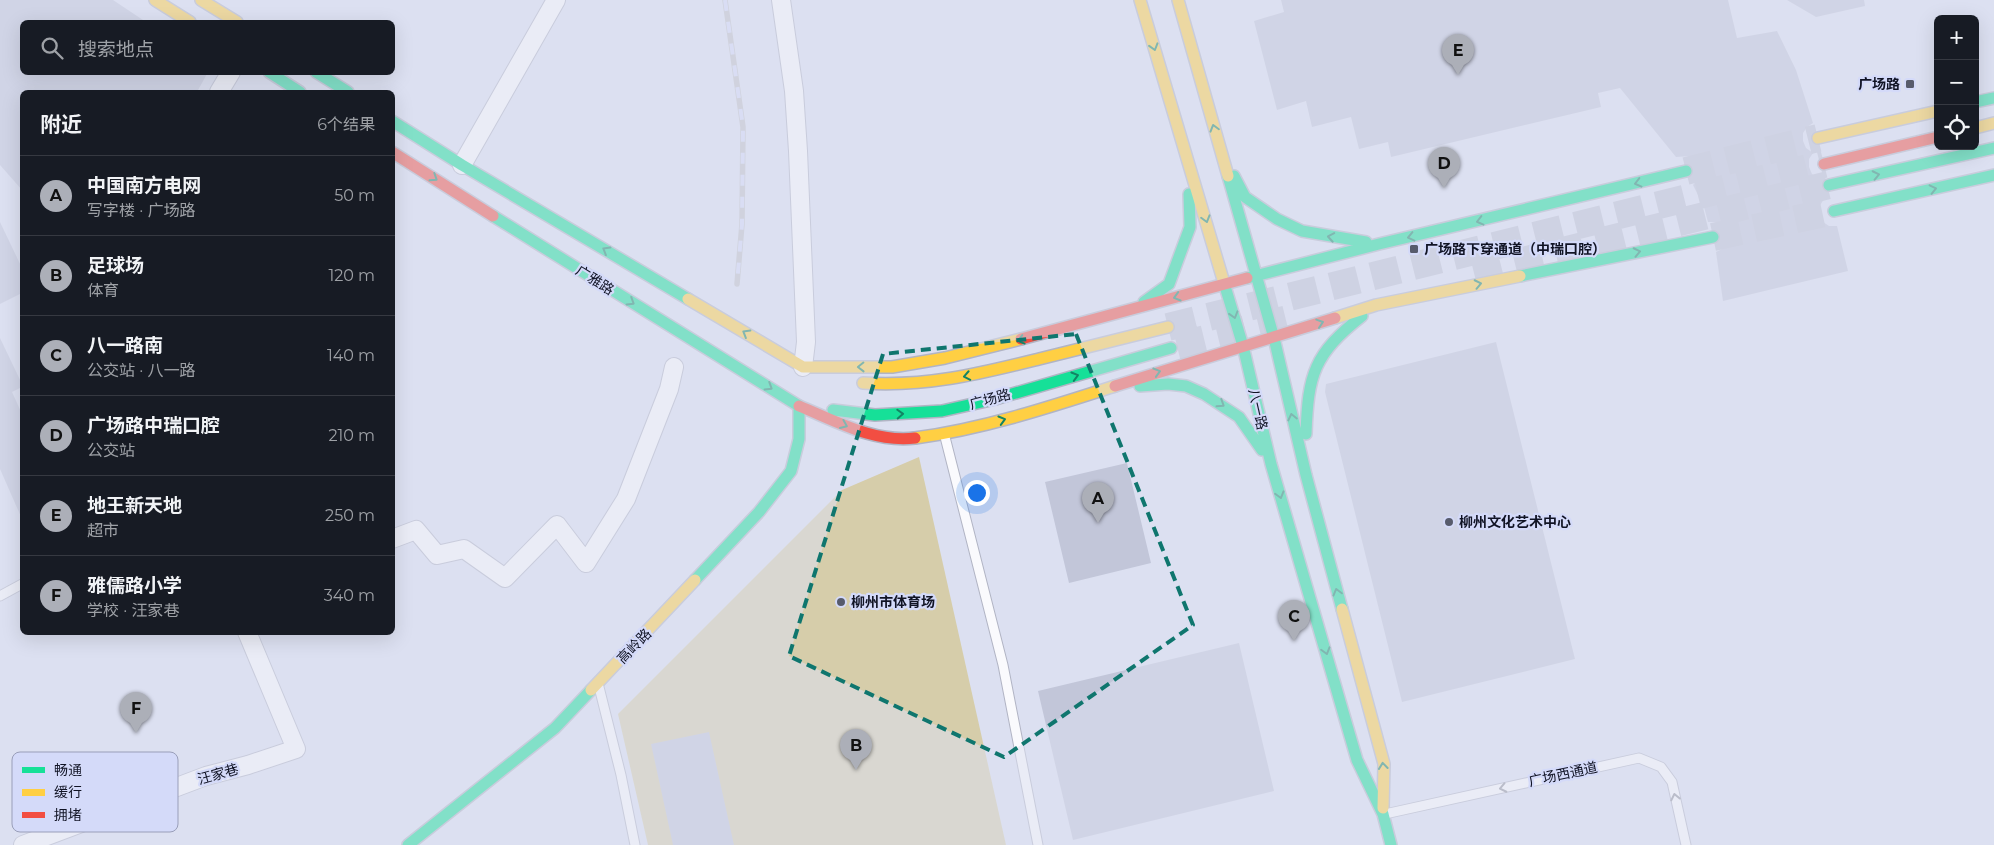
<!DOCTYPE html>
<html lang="zh">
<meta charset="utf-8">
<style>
body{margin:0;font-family:Montserrat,"Noto Sans SC",sans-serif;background:#242831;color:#f1f3f6}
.controls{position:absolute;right:15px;top:15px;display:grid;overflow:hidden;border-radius:8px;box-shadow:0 5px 20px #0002}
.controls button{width:45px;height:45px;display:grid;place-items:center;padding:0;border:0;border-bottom:1px solid #363941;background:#171b24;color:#f1f3f6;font:25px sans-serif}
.you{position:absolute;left:976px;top:492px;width:18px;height:18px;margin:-12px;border:4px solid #fff;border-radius:50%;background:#1a73e8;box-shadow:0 0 0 8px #1a73e833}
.badge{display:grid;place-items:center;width:32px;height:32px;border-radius:50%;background:#acafb8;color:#111;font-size:16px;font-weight:700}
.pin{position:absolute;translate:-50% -41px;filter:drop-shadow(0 1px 2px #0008)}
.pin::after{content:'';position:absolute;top:26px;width:18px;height:15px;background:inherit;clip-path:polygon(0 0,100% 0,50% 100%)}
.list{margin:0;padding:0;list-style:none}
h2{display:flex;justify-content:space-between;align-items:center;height:65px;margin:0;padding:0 20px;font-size:21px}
h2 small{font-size:16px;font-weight:400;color:#9ea1a6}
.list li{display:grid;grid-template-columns:32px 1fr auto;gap:15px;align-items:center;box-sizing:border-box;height:80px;padding:0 20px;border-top:1px solid #363941}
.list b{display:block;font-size:19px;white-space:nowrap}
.list p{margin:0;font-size:16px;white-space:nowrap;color:#9ea1a6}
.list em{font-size:16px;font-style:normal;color:#9ea1a6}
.icon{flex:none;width:28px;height:28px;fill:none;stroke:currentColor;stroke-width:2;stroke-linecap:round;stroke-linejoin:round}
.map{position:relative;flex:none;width:1994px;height:845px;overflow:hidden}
.search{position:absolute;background:#171b24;box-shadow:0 5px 20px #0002;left:20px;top:20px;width:375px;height:55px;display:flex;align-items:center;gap:12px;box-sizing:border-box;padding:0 18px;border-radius:8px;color:#9ea1a6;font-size:19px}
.panel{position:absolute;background:#171b24;box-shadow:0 5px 20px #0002;left:20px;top:90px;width:375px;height:545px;border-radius:8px}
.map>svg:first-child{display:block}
.green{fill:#d6cdaa}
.building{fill:#c2c6d9}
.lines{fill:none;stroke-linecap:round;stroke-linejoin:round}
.primary-tunnel{stroke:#bdc1d2;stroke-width:28;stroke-dasharray:28 14;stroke-linecap:butt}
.lane-casing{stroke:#b1b4c4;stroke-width:11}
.street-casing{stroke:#b1b4c4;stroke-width:20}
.fast-casing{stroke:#b1b4c4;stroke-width:14}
.slow-casing{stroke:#b1b4c4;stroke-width:14}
.jam-casing{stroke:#b1b4c4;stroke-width:14}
.lane{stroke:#fafafd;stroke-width:9}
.street{stroke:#fafafd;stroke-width:18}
.fast{stroke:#16e098;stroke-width:11}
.slow{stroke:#ffcf43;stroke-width:11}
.jam{stroke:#f24e42;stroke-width:11}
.rail-casing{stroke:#c1c2c7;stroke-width:5.5}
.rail{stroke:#d4daf9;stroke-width:4;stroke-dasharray:11;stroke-linecap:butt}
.oneway{stroke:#138464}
.oneway2{stroke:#91929b}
.marked{fill:none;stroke:#0f766e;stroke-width:4;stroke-dasharray:10 6;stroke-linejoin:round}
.poi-dot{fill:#575b6c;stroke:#d4daf9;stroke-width:2}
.labels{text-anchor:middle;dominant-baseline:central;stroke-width:4.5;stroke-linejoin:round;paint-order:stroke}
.poi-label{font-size:14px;font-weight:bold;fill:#101324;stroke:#d4daf9;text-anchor:start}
.street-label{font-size:14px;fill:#101324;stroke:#d4daf9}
.key{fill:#d4daf9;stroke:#999eb9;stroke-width:1}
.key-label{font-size:14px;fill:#101324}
</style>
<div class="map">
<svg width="1994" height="845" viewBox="0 0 1994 845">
<rect width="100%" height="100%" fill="#dce0f1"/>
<path class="green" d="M919,457L1006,845H648L618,714L842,490Z"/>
<path class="building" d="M0,0H113L146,22H22V72H208L197,92H22V190L0,165Z
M1281,0H1728L1737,38L1777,31L1796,70L1813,123L1807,127L1803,133V141L1806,148L1813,153L1809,159V167L1812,174L1816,177L1814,181V189L1817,195L1824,199L1819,207V215L1823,222L1829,226H1837L1848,271L1723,301L1716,252L1724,248L1728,242V234L1725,227L1718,222H1708L1704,207L1693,185L1701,176V167L1698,161L1691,156L1676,157L1620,88L1598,93L1601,107L1391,157L1388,142L1359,149L1351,117L1312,127L1306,101L1277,110L1254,21L1284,12Z
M1787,0H1864L1865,6L1816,17Z
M0,222L22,268V293L0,304Z
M0,338L22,384V387L12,392L22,414V519L0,469Z
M1496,342L1575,659L1402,702L1325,392L1326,384Z
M1127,463L1151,563L1069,583L1045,482Z
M1239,643L1274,791L1073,840L1038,691Z
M709,732L734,845H673L651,744Z"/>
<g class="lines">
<path class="primary-tunnel" d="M1686,171L1818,138
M1713,237L1834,211
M1474,273L1829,185
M1168,327L1824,164
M1177,346L1292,318"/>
<g class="lane-casing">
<path id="lane" d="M945,437L1003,665L1038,845
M0,596L22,584
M599,687L621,775L635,845
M1385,814L1639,758L1661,767L1672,782L1686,845"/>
</g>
<g class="street-casing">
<path id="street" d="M781,0L794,91L798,151L806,342L803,367
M219,92L231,72
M462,165L556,0
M392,539L416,530L437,555L464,549L505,578L557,525L586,563L626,499L669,389L674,367
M23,845L206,776L248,765L296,749L247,632"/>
</g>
<g class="fast-casing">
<path id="fast" d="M269,72L300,92
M316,72L348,92
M1975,102L1994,98
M392,121L462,165L688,299
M1228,176L1274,338L1306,475L1342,609
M1234,176L1245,197L1277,219L1302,231L1366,242
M1829,185L1994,148
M1834,211L1994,175
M493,216L799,406V439L791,471L759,512L695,580
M1520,276L1713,237
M1247,278L1379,244L1686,171
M1224,283L1243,346L1271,464L1357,760L1383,814L1391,845
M1144,302L1169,284L1190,227L1189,194
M1140,386L1168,384L1186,386L1204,394L1239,417L1262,450
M833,410L875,415L942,411L995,399L1171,348
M1306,434C1308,374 1314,354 1362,316
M408,845L555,728L591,690"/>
</g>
<g class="slow-casing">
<path id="slow" d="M155,0L190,22
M201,0L237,22
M1140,0L1224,283
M1178,0L1228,176
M1975,128L1994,123
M1818,138L1938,111
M688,299L803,367
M1335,318L1376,305L1520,276
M803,367H892L945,358L1021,339
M863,383C927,387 978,374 1039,359C1082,348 1125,338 1168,327
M915,438C983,429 1050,407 1115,386
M1342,609L1384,764L1383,808
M591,690L695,580"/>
</g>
<g class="jam-casing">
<path id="jam" d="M392,152L493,216
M1824,164L1938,137
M1021,339L1247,278
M1115,386L1335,318
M799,406C836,421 874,443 915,438"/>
</g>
<use href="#lane" class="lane"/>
<use href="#street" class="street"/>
<use href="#fast" class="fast"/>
<use href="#slow" class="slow"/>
<use href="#jam" class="jam"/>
<g class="rail-casing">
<path id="rail" d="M725,0L743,127L742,224L737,284"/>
</g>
<use href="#rail" class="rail"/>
</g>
<defs><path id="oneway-chevron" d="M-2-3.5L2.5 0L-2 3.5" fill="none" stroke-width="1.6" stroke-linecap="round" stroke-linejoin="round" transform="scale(1.25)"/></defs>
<g class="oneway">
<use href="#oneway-chevron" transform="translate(1154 47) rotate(73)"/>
<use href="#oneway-chevron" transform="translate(1214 128) rotate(-106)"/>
<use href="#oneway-chevron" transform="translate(1876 175) rotate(-12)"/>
<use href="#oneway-chevron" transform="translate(434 178) rotate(33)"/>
<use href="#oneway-chevron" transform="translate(1638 183) rotate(166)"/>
<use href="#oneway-chevron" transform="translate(1933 189) rotate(-13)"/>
<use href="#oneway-chevron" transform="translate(1206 219) rotate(74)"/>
<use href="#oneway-chevron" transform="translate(1480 221) rotate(166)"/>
<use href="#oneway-chevron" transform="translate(1331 237) rotate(-170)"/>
<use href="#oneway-chevron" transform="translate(1411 237) rotate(167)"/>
<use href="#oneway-chevron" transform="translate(606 250) rotate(-149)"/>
<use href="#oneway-chevron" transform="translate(1637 252) rotate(-12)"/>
<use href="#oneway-chevron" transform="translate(1478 284) rotate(-12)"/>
<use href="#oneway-chevron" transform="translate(1177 297) rotate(164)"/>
<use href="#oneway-chevron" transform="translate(631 302) rotate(32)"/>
<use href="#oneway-chevron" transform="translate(1234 315) rotate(73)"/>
<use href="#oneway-chevron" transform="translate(1320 323) rotate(-18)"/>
<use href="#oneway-chevron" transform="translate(746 333) rotate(-149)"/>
<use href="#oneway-chevron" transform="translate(1021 340) rotate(165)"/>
<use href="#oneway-chevron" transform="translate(861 367) rotate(179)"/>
<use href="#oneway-chevron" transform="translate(1157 372) rotate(-17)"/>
<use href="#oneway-chevron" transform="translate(967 376) rotate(169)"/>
<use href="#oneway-chevron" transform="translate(1075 376) rotate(-16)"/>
<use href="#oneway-chevron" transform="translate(769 387) rotate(32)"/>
<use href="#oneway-chevron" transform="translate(1221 404) rotate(33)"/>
<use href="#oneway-chevron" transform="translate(900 414) rotate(-3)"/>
<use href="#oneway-chevron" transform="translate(1292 417) rotate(-103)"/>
<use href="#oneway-chevron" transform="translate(1002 420) rotate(-16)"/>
<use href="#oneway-chevron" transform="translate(844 425) rotate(23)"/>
<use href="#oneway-chevron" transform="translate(1280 495) rotate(74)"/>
<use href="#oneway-chevron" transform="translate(1337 592) rotate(-105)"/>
<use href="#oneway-chevron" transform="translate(1326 651) rotate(74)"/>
<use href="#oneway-chevron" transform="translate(1383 766) rotate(-96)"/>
</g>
<g class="oneway2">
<use href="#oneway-chevron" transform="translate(1503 788) rotate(168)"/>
<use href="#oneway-chevron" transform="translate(1675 797) rotate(-102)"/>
</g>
<path d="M0 0H1994V845H0ZM1076,334L1193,625L1004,757L789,656L883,354Z" fill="#dce0f1" fill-opacity=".55" fill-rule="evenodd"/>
<path class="marked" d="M1076,334L1193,625L1004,757L789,656L883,354Z"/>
<g class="poi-dot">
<rect x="1905" y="79" width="10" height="10" rx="2.5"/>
<rect x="1409" y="244" width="10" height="10" rx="2.5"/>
<circle cx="1449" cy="522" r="5"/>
<circle cx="841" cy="602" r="5"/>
</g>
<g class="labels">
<g class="poi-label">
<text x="1900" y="84" text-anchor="end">广场路</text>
<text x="1424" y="249">广场路下穿通道（中瑞口腔）</text>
<text x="1459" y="522">柳州文化艺术中心</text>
<text x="851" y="602">柳州市体育场</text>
</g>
<g class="street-label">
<text transform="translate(595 280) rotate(32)">广雅路</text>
<text transform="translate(990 399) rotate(-15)">广场路</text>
<text transform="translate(1258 409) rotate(77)">八一路</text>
<text transform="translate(634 646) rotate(-46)">高岭路</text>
<text transform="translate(218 774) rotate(-16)">汪家巷</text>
<text transform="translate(1563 774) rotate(-12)">广场西通道</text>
</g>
</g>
<rect x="12" y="752" width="166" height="80" rx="8" class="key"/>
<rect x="22" y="767" width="23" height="6" fill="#16e098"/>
<rect x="22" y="789" width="23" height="7" fill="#ffcf43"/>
<rect x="22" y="812" width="23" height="6" fill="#f24e42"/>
<g class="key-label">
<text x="54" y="775">畅通</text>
<text x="54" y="797">缓行</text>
<text x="54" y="820">拥堵</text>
</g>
</svg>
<div class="controls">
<button>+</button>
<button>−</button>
<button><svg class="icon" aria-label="locate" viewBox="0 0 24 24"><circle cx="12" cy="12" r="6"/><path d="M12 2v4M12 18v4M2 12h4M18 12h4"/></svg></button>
</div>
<div class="you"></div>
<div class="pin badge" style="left:1098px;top:523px">A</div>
<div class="pin badge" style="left:856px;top:770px">B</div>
<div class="pin badge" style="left:1294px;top:641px">C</div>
<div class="pin badge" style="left:1444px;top:188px">D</div>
<div class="pin badge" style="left:1458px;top:75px">E</div>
<div class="pin badge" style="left:136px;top:733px">F</div>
<div class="search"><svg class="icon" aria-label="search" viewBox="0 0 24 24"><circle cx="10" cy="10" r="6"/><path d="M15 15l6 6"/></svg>搜索地点</div>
<section class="panel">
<h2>附近<small>6个结果</small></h2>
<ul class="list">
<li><span class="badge">A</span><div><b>中国南方电网</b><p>写字楼 · 广场路</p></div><em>50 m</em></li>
<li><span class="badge">B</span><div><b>足球场</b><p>体育</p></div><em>120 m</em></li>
<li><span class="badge">C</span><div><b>八一路南</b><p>公交站 · 八一路</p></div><em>140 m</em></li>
<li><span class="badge">D</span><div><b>广场路中瑞口腔</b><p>公交站</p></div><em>210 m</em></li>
<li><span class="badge">E</span><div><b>地王新天地</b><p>超市</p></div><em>250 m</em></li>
<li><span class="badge">F</span><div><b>雅儒路小学</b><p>学校 · 汪家巷</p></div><em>340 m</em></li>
</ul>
</section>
</div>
